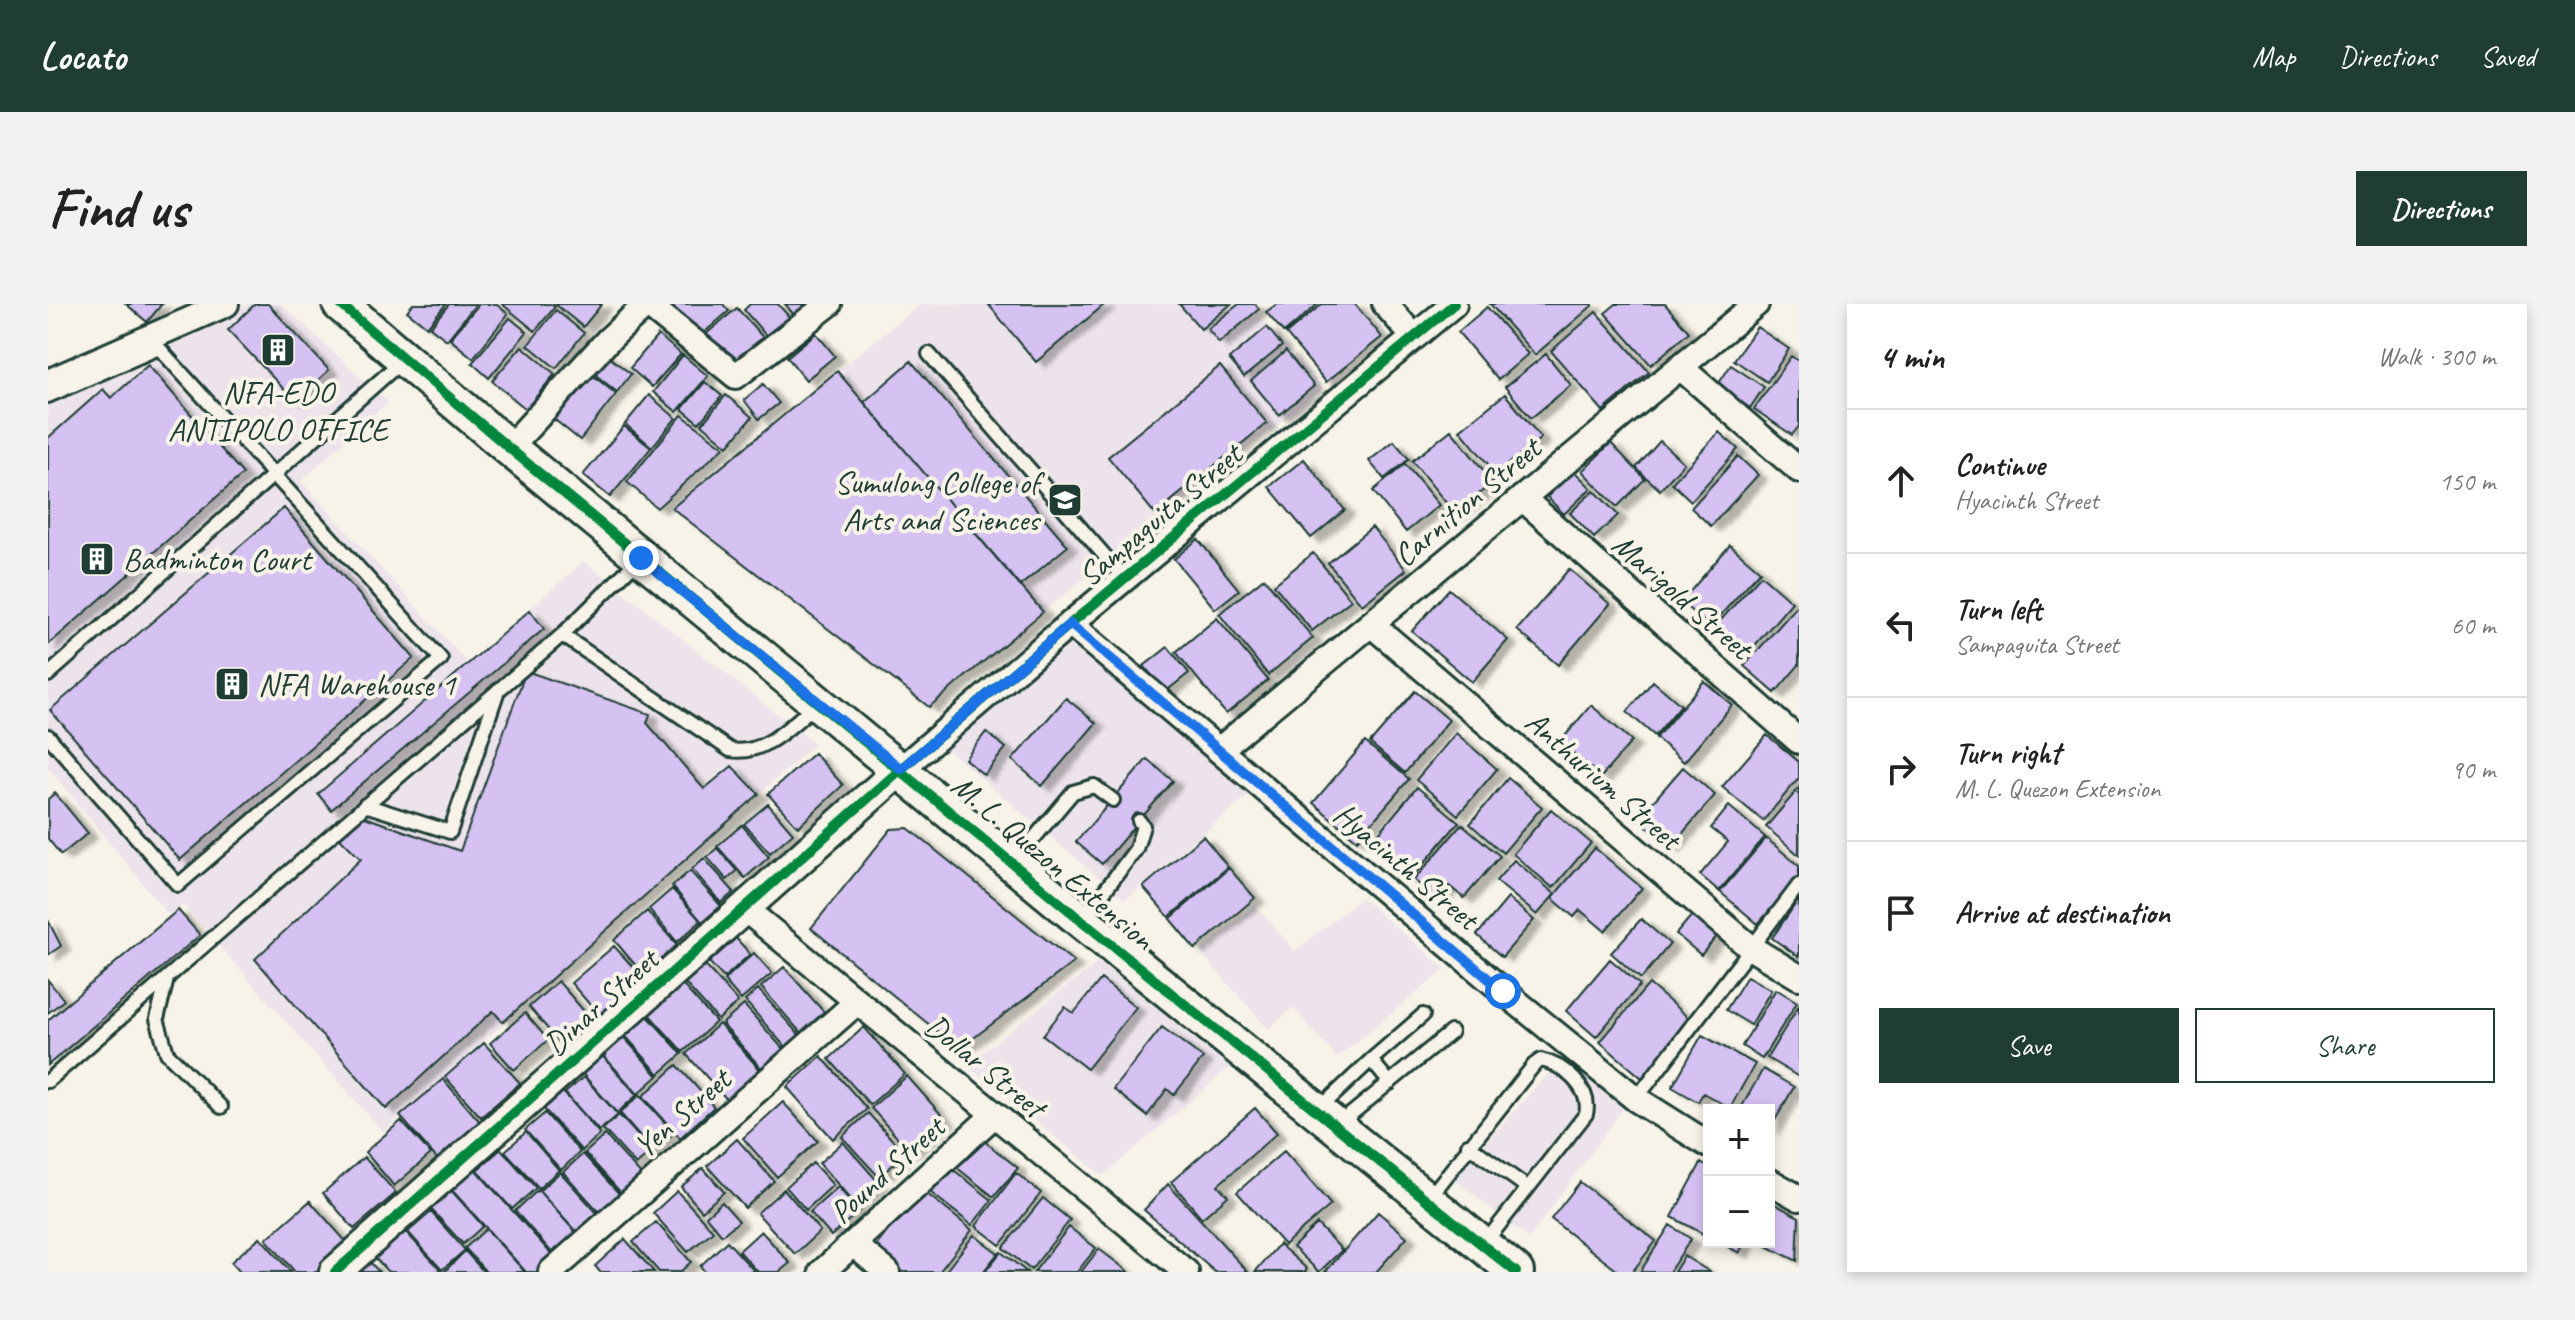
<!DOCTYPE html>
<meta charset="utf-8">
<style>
body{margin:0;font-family:Caveat,sans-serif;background:#f2f2f2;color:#222}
.controls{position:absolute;right:24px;bottom:24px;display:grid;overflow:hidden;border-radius:0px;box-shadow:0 4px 12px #0003}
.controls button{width:72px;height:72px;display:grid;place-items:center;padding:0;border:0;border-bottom:2px solid #e0e0e0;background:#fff;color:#222;font:40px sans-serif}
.stop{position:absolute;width:24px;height:24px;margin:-18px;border:6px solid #1a73e8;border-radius:50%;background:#fff}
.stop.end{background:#1a73e8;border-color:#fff;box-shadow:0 2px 8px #0008}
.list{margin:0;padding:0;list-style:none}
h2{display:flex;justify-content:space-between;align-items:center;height:104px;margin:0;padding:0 32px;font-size:34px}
h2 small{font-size:26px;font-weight:400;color:#767676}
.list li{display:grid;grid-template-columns:52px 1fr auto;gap:24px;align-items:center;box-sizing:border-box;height:144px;padding:0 32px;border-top:2px solid #e0e0e0}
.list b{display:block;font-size:30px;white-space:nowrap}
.list p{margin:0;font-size:26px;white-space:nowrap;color:#767676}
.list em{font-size:26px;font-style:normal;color:#767676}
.actions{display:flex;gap:16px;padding:24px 32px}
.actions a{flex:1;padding:18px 0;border:2px solid #1f3d34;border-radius:0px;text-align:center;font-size:28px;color:#1f3d34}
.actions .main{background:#1f3d34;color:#fff}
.icon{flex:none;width:44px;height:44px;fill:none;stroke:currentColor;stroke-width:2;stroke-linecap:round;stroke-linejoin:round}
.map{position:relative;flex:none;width:1751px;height:968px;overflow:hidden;border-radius:0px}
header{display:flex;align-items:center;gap:48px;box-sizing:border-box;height:112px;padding:0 40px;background:#1f3d34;color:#fff}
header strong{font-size:38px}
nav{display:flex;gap:44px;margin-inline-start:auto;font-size:28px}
.intro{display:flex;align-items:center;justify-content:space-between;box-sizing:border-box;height:192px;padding:0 48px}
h1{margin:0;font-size:56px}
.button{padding:20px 36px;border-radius:0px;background:#1f3d34;color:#fff;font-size:28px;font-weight:700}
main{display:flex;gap:48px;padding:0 48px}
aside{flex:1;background:#fff;border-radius:0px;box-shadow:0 4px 12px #0003}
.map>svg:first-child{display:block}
.built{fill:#ede4eb}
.building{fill:#d5c1f2;stroke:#1f3d34;stroke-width:2;filter:url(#shadow)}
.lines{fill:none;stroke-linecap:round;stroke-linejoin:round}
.service-casing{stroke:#1f3d34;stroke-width:18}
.minor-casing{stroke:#1f3d34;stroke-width:30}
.tertiary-casing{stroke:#1f3d34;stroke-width:36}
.secondary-casing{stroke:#1f3d34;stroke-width:40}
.service{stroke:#f7f3e8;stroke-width:12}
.minor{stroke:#f7f3e8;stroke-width:24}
.tertiary{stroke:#f7f3e8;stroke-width:30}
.secondary{stroke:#f7f3e8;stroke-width:34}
.cycleway-casing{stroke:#f7f3e8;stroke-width:15}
.cycleway{stroke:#00873e;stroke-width:10}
.route{stroke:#1a73e8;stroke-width:10}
.labels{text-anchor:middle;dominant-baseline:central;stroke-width:8;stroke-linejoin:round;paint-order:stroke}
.poi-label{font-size:32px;fill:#1f3d34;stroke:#f7f3e8;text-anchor:start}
.street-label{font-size:32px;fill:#1f3d34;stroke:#f7f3e8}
</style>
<header>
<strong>Locato</strong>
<nav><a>Map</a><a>Directions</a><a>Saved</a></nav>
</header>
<div class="intro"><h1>Find us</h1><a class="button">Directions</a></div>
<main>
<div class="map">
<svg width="1751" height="968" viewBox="0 0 1751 968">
<defs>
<filter id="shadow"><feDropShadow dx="9" dy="5" stdDeviation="2" flood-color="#0004"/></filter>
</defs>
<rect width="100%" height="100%" fill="#f7f3e8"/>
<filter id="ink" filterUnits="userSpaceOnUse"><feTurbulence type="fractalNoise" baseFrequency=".0125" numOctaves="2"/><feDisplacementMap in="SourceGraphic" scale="16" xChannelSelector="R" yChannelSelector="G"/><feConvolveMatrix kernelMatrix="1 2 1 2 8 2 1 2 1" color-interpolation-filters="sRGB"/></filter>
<g filter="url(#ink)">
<path class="built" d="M199,0H233L340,98L253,177L420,359L536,257L767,440L335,828L135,601L120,611L0,463V89Z
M872,0H1202L1275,84L995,308L789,67Z
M1018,337L1203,489L1077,596L895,442Z
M1313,594L1398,665L1289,754L1245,704L1220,725L1152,648L1207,601L1247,647Z
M1052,657L1182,763L1055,872L918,761Z
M1517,751L1577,802L1481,935L1405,874Z"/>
<path class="building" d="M78,0H114L99,18Z
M207,0H220L281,66L247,97L180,26Z
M365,0H398L379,23L359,7Z
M401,0H428L399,36L382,23Z
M431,0H448L460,10L425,54L402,35Z
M454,0H503L507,3L487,27Z
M507,0H554L535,23Z
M625,0H675L681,7L650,34L623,1Z
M702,0H730L743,15L720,34L696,6Z
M737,0H759L746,11Z
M940,0H1057L988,58Z
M1131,0H1183L1153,25Z
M1191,0H1207L1211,5L1171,39L1160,25Z
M1229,0H1270L1236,29L1218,8Z
M1274,0H1307L1334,33L1278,78L1238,30Z
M1442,0H1544L1545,1L1487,51Z
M1568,0H1617L1641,28L1603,61L1557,9Z
M1439,3L1480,50L1450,76L1410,28Z
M689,4L718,37L686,64L657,31Z
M508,6L536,29L508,64L480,41Z
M1548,8L1601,68L1555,107L1503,47Z
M462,14L479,28L441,74L424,59Z
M1219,23L1234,42L1196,73L1181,55Z
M1709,23L1741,45L1719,78L1686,56Z
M768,29L787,52L758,76L739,53Z
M610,31L633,50L604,83L582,64Z
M474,42L507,70L478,105L444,77Z
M553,47L583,70L569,88L539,64Z
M1238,47L1266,82L1231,111L1203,77Z
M1498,50L1523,81L1483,114L1457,83Z
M635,51L660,72L629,108L605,88Z
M1743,52L1751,57V122L1744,131L1706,105Z
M863,57L1020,242L972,282L816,98Z
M100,61L195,170L0,341V134L55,85L63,94Z
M1683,61L1716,83L1702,104L1669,82Z
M1172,62L1219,119L1107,210L1060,153Z
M538,66L568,90L532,136L502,112Z
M789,67L995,308L881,403L624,204Z
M657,78L674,92L651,119L634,105Z
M715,80L731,99L711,115L696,96Z
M1457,90L1493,134L1448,170L1412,126Z
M601,91L628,114L604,143L577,120Z
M678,91L704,113L680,142L654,120Z
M634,111L676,143L609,204L579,178Z
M576,122L603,144L562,193L535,171Z
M1403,126L1445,178L1407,210L1364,157Z
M1671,128L1690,145L1643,197L1624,179Z
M1346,137L1361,155L1336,175L1321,157Z
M1612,137L1636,159L1612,186L1588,164Z
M1563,139L1597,175L1569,203L1534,167Z
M1690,152L1710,171L1663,222L1643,204Z
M1256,155L1297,206L1263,234L1221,183Z
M1357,160L1391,201L1358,228L1325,187Z
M1526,167L1543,184L1516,210L1499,193Z
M1546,186L1570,211L1546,234L1522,209Z
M236,204L366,354L132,556L2,406Z
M1324,223L1358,266L1314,301L1280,259Z
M1150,235L1191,286L1167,305L1126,255Z
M1682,241L1712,267L1662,323L1633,298Z
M1265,249L1303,296L1264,327L1226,281Z
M1521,265L1562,300L1510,361L1469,326Z
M1713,271L1744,298L1696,354L1664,326Z
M1216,274L1265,334L1220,371L1171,310Z
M1401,285L1460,336L1424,378L1364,327Z
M1749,302L1751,304V361L1727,389L1696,362Z
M482,306L496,325L283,506L270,490Z
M1169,314L1220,376L1178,410L1128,348Z
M1120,343L1141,369L1117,388L1096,362Z
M478,367L602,410L599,419L656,485L684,462L711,490L455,718L445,707L338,805L207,655L313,555L288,530L311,511L412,547Z
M1605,377L1633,401L1607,432L1579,408Z
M1656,377L1684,401L1636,458L1608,434Z
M1367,387L1401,416L1357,469L1322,439Z
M1018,394L1048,419L994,482L964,456Z
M1543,401L1584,437L1553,473L1512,438Z
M938,428L958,444L936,471L917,455Z
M1408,429L1449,465L1410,511L1368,476Z
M1719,431L1751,458V474L1715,517L1674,483Z
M1317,438L1361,475L1309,536L1265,499Z
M766,449L795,481L750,523L720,490Z
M1099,455L1125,477L1054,560L1028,538Z
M1635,463L1667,491L1623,543L1590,515Z
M1460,474L1494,503L1455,549L1422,520Z
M1369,483L1411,518L1362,576L1321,541Z
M1751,484V551L1718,523Z
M7,489L40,529L13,551L0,535V495Z
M720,500L745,529L722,549L696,520Z
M1681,502L1717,533L1671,587L1652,571L1680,538L1663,524Z
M1503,505L1543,539L1505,584L1465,550Z
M1414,520L1452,552L1416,594L1401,582L1389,596L1366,576Z
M694,521L721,553L697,574L669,542Z
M860,524L1026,658L911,745L763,624L843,525Z
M1155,532L1180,563L1121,613L1095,583Z
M1718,534L1751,562V572L1710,620L1672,588Z
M669,544L689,567L679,576L659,553Z
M1547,544L1594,584L1557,627L1532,606L1526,613L1504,594Z
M656,554L686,588L673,599L644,565Z
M1466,556L1507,590L1489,611L1448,577Z
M1181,564L1207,594L1147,645L1122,615Z
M642,567L673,602L654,618L624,582Z
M624,585L653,617L629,638L601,605Z
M1460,594L1486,616L1454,653L1429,631Z
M1751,595V653L1724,634Z
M130,606L152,631L0,761V716Z
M599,607L629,641L595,670L566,636Z
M1645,610L1670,631L1653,651L1628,630Z
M1593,615L1622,640L1593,675L1563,649Z
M0,616L13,642L0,651Z
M688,634L702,650L676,674L661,658Z
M566,642L594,673L551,711L523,679Z
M706,649L724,669L693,696L676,676Z
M1562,655L1592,681L1548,733L1518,707Z
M655,659L690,698L670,716L635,677Z
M736,663L776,708L753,729L713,683Z
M1699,672L1723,686L1703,721L1678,706Z
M1053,675L1088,703L1039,765L995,731L1017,703L1026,709Z
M0,676L16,696L0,709Z
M510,677L548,721L518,746L481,703Z
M631,677L668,718L635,748L598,707Z
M1601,680L1643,716L1594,774L1552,738Z
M710,685L753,733L739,745L697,697Z
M1728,685L1749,698L1714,755L1694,742Z
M696,701L736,746L715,766L674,720Z
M1751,701V773L1719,754Z
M477,709L500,736L466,766L442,739Z
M597,709L634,750L611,770L575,729Z
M671,720L716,770L683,800L638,750Z
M816,723L857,770L822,801L781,755Z
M1114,723L1155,754L1126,791L1119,785L1099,812L1065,785Z
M574,731L610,772L590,790L553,749Z
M1654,731L1707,760L1682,804L1655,789L1650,798L1624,783Z
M436,739L472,779L433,813L397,773Z
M551,748L589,791L569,809L531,766Z
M773,752L819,805L785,835L739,783Z
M629,761L666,803L632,834L595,792Z
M1715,765L1746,783L1722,825L1721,806H1692Z
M859,772L898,816L862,848L823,804Z
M536,773L570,811L551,827L517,789Z
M395,775L433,819L390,856L352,812Z
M515,788L552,830L534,847L496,805Z
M592,791L626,829L606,848L572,809Z
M735,798L770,837L729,873L695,834Z
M1207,804L1229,829L1170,881L1180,892L1154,914L1123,878Z
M497,809L532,848L513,866L477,826Z
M820,809L857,850L831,873L794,833Z
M571,811L604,847L588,861L555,825Z
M353,817L383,850L346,882L317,848Z
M478,828L511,866L491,884L457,847Z
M557,831L595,873L575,891L537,849Z
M931,833L970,864L946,893L908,863Z
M689,835L726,877L697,904L659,862Z
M795,838L832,880L808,901L771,859Z
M453,845L488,884L464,905L429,866Z
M1236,847L1283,901L1236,941L1189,888Z
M535,850L574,893L554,911L515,868Z
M316,853L348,889L306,925L275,889Z
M765,859L785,881L758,906L738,883Z
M1653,859L1661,864V933L1624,913Z
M902,863L944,896L924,921L882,888Z
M426,864L507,954L492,968H478L403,885Z
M655,864L676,888L654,907L633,883Z
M512,868L551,911L530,930L491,887Z
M968,869L993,889L952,941L928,922Z
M1532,878L1608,937L1584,968H1571L1503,915Z
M1120,880L1200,968H1167L1096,906Z
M790,883L811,907L783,932L762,908Z
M402,885L435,922L415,940L381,903Z
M736,885L772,927L747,950L709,909Z
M873,885L924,926L891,968H853L825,946Z
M490,886L530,931L507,952L467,907Z
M629,887L665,927L640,948L605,909Z
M995,894L1022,916L983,966L955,944Z
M262,897L302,942L272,968H247L218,935Z
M1721,897L1751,913L1749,957L1711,938H1721Z
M674,898L691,917L674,931L658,912Z
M383,908L417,946L394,966L360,928Z
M1330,908L1359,933L1328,968H1277Z
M608,918L643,958L632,968H611L585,938Z
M1269,920L1294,946L1271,968L1245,943Z
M1622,921L1643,935L1621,968H1592Z
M1021,923L1048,944L1029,968H986Z
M438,925L477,968H438L417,944Z
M357,927L392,965L389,968H340L327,954Z
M713,927L742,959L731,968H710L691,947Z
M926,931L950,949L935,968H897Z
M212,933L243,968H192L183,958Z
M577,935L606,968H552L547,962Z
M679,937L707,968H657L652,962Z
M1671,938H1697L1691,949Z
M1231,940L1259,965L1257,968H1207Z
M1051,945L1081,968H1033Z
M417,947L436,968H398L397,967Z
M953,948L979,968H937Z
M1636,952L1662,968H1626Z
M321,957L331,968H308Z"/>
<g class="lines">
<g class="service-casing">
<path id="service" d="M881,50L1077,275
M0,92L111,44L393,355L130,581L0,432
M514,331L682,446C716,452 742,422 767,401
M0,371L354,57
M317,501L402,528L449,389
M966,558L1025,488L1046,482L1065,496
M1036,614L1088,545L1095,522L1091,517
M119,675L109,715L119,749L173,803
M0,777L514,331L591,255
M1342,779L1323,756L1375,711
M1588,795L1751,581
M1270,806L1323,756
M1291,820L1403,728
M1420,841L1480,884
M1381,894L1486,761L1493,756C1516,761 1544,785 1538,810L1436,940"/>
</g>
<g class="minor-casing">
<path id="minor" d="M599,0L688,72L781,0
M1337,0L1366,33
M1632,63L1751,166
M0,78L178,0
M461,144L560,36L599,0
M1474,194L1751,437
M1022,320L1455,687L1588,795L1661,841
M1323,320L1703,644L1751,673
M1171,446L1708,0
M853,465L1022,320L1406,0
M697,605L1138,968
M1721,877L1751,894
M805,940L839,968
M503,968L809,698
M774,968L946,811"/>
</g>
<g class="tertiary-casing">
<path id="tertiary" d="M287,968L853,465"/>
</g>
<g class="secondary-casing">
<path id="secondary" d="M292,0L461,144L1034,617L1468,968"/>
</g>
<use href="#service" class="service"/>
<use href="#minor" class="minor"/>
<use href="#tertiary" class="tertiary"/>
<use href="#secondary" class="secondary"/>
<g class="cycleway-casing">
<path id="cycleway" d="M292,0L461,144L1034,617L1468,968
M287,968L853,465L1022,320L1406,0"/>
</g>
<use href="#cycleway" class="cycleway"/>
</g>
</g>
<g class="lines" filter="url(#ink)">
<path class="route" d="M593,254L853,465L1022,320L1455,687"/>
</g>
<defs>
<g id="building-square" transform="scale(1.8)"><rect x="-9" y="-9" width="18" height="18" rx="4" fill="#1f3d34" stroke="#f7f3e8"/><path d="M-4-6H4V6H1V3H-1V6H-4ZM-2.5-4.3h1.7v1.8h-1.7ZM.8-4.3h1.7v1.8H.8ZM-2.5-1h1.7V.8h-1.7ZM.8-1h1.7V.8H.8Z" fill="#fff"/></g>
<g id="university-square" transform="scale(1.8)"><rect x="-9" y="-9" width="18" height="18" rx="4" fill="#1f3d34" stroke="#f7f3e8"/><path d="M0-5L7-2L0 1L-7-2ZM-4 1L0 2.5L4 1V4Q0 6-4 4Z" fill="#fff"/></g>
</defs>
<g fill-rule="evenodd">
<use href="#building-square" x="230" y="46"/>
<use href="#university-square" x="1017" y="196"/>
<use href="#building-square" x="49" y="255"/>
<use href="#building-square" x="184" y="380"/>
</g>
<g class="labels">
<g class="poi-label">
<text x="230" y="88" text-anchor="middle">NFA-EDO<tspan x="230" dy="37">ANTIPOLO OFFICE</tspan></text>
<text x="991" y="178" text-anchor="end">Sumulong College of<tspan x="991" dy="37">Arts and Sciences</tspan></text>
<text x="75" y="255">Badminton Court</text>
<text x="210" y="380">NFA Warehouse 1</text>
</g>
<g class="street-label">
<text transform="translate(1419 198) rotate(-40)">Carnition Street</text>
<text transform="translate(1112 211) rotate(-40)">Sampaguita Street</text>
<text transform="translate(1634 292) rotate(41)">Marigold Street</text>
<text transform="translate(1555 476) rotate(41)">Anthurium Street</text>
<text transform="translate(1005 558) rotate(40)">M. L. Quezon Extension</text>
<text transform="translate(1358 562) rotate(40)">Hyacinth Street</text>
<text transform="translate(553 698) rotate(-42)">Dinar Street</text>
<text transform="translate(937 762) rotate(39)">Dollar Street</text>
<text transform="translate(634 809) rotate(-41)">Yen Street</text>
<text transform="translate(839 866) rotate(-42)">Pound Street</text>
</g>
</g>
</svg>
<div class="controls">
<button>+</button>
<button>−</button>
</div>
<div class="stop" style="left:1455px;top:687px"></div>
<div class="stop end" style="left:593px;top:254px"></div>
</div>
<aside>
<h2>4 min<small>Walk · 300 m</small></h2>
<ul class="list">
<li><svg class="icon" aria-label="ahead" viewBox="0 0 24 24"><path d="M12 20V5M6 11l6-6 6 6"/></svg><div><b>Continue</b><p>Hyacinth Street</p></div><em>150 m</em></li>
<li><svg class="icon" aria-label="left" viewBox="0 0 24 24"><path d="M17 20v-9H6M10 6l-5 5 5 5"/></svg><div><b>Turn left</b><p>Sampaguita Street</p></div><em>60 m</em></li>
<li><svg class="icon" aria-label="right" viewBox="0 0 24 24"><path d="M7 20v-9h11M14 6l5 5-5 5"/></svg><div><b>Turn right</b><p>M. L. Quezon Extension</p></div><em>90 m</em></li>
<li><svg class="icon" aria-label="arrive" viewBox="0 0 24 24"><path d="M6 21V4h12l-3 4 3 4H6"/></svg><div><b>Arrive at destination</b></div></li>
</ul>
<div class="actions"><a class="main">Save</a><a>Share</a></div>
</aside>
</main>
